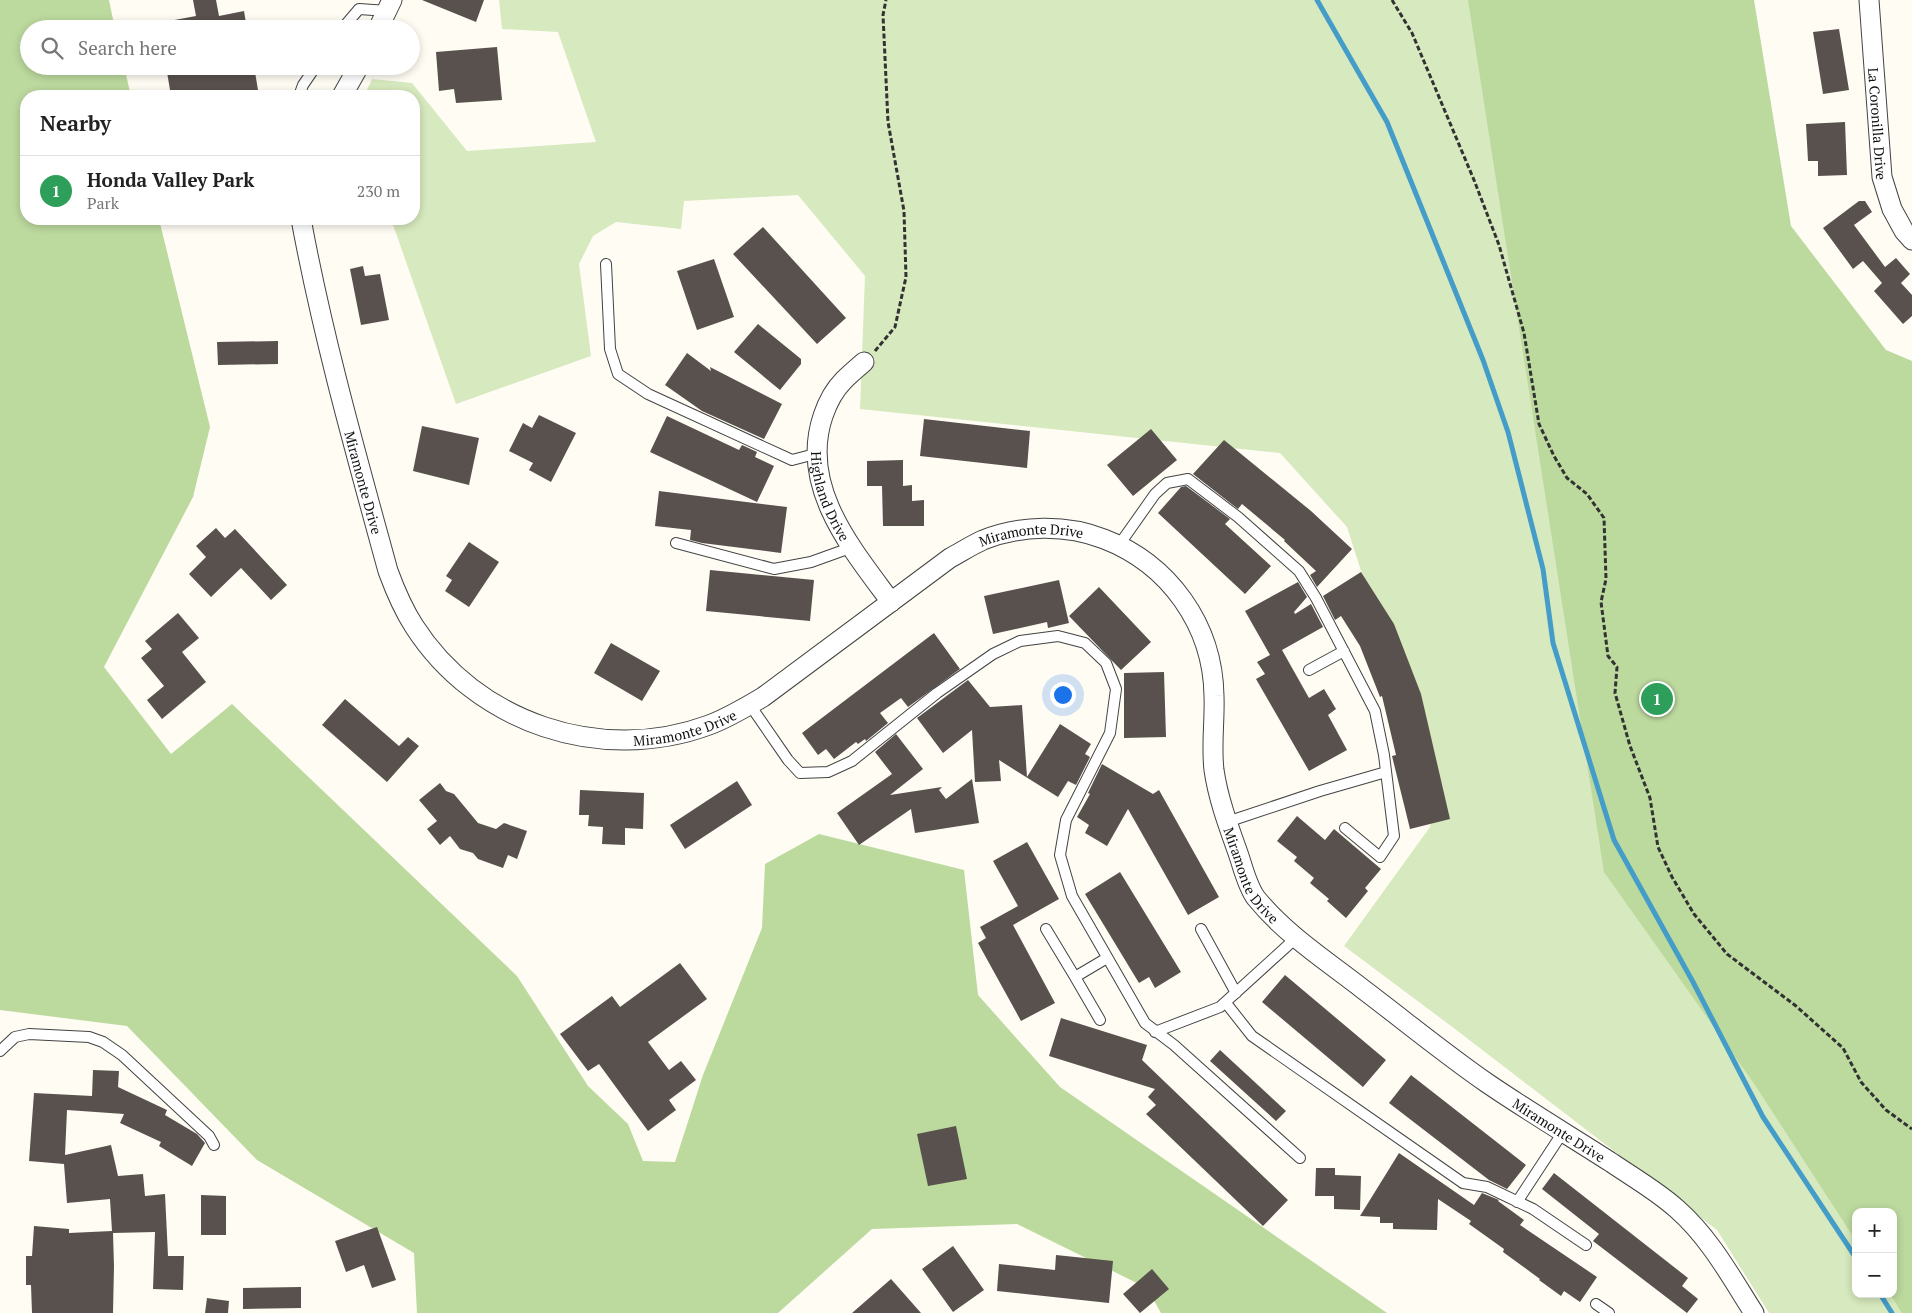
<!DOCTYPE html>
<meta charset="utf-8">
<style>
body{margin:0;font-family:"PT Serif",serif;background:#f2f2f2;color:#222}
.controls{position:absolute;right:15px;bottom:15px;display:grid;overflow:hidden;border-radius:10px;box-shadow:0 2px 8px #0003}
.controls button{width:45px;height:45px;display:grid;place-items:center;padding:0;border:0;border-bottom:1px solid #e0e0e0;background:#fff;color:#222;font:25px sans-serif}
.you{position:absolute;left:1062px;top:694px;width:18px;height:18px;margin:-12px;border:4px solid #fff;border-radius:50%;background:#1a73e8;box-shadow:0 0 0 8px #1a73e833}
.badge{display:grid;place-items:center;width:32px;height:32px;border-radius:50%;background:#bc2d3c;color:#fff;font-size:16px;font-weight:700}
.pin{position:absolute;translate:-50% -50%;border:2px solid #fff;box-shadow:0 1px 5px #0006}
.list{margin:0;padding:0;list-style:none}
h2{display:flex;justify-content:space-between;align-items:center;height:65px;margin:0;padding:0 20px;font-size:21px}
h2 small{font-size:16px;font-weight:400;color:#767676}
.list li{display:grid;grid-template-columns:32px 1fr auto;gap:15px;align-items:center;box-sizing:border-box;height:70px;padding:0 20px;border-top:1px solid #e0e0e0}
.list b{display:block;font-size:19px;white-space:nowrap}
.list p{margin:0;font-size:16px;white-space:nowrap;color:#767676}
.list em{font-size:16px;font-style:normal;color:#767676}
.icon{flex:none;width:28px;height:28px;fill:none;stroke:currentColor;stroke-width:2;stroke-linecap:round;stroke-linejoin:round}
.map{position:relative;flex:none;width:1912px;height:1313px;overflow:hidden}
.search{position:absolute;background:#fff;box-shadow:0 2px 8px #0003;left:20px;top:20px;width:400px;height:55px;display:flex;align-items:center;gap:12px;box-sizing:border-box;padding:0 18px;border-radius:28px;color:#767676;font-size:19px}
.panel{position:absolute;background:#fff;box-shadow:0 2px 8px #0003;left:20px;top:90px;width:400px;height:135px;border-radius:20px}
.map>svg:first-child{display:block}
.green{fill:#d7e9be;fill-rule:evenodd}
.forest{fill:#bcd99e}
.lines{fill:none;stroke-linecap:round;stroke-linejoin:round}
.stream{stroke:#449cc8;stroke-width:5}
.building{fill:#59514d}
.lane-casing{stroke:#434343;stroke-width:12}
.street-casing{stroke:#434343;stroke-width:21}
.path{stroke:#323232;stroke-width:3;stroke-dasharray:5 2.5;stroke-linecap:butt}
.lane{stroke:#fff;stroke-width:10}
.street{stroke:#fff;stroke-width:19}
.labels{text-anchor:middle;dominant-baseline:central;stroke-width:5;stroke-linejoin:round;paint-order:stroke}
.street-label{font-size:14px;fill:#101010;stroke:#fff}
</style>
<div class="map">
<svg width="1912" height="1313" viewBox="0 0 1912 1313">
<rect width="100%" height="100%" fill="#fffcf4"/>
<path class="green" d="M499,0H1694L1912,1313H1769L1717,1230L1455,1029L1344,946L1430,827L1433,796L1347,527L1280,453L860,409L865,276L798,195L684,201L681,229L616,222L593,236L579,264L591,356L456,404L391,219H414V96H364L372,79L412,83L467,151L596,142L558,32L502,29ZM1856,1212H1893V1294H1856Z"/>
<path class="forest" d="M0,0H109L115,29H29V66H124L131,96H26V219H159L210,427L193,497L104,667L171,754L232,704L517,976L588,1086L628,1124L643,1161L675,1162L703,1075L762,928L765,864L819,834L964,870L978,995L1060,1087L1387,1313H1161L1147,1288L1017,1224L872,1229L778,1313H417L414,1253L257,1160L127,1026L0,1010Z
M1468,0H1754L1791,226L1886,350L1912,361V1313H1902L1890,1294H1893V1212H1856V1241L1755,1085L1604,872Z"/>
<g class="lines">
<path class="stream" d="M1317,0L1387,122L1483,360L1508,432L1543,569L1553,643L1614,840L1693,982L1763,1117L1856,1258
M1880,1294L1892,1313"/>
</g>
<path class="building" d="M193,0H216L219,16L244,11L247,29H169V21L196,16Z
M422,0H484L476,22Z
M1839,29L1849,90L1823,94L1813,32Z
M497,47L502,100L456,103L454,89L439,91L436,52Z
M166,66H254L259,96H171Z
M1845,122L1847,175L1818,176V161H1808L1806,124Z
M1859,201H1865L1872,212L1854,225L1885,267L1896,258L1910,274L1901,283L1912,295V316L1903,324L1874,291L1882,283L1863,261L1853,269L1823,228Z
M763,227L846,318L817,344L733,254Z
M714,259L734,317L697,330L677,271Z
M363,266L365,276L380,274L389,320L361,325L350,269Z
M758,324L801,359V364L780,390L734,352Z
M278,341V364L218,365L217,342Z
M687,353L711,371L710,367L782,404L764,439L702,411L665,385Z
M539,415L576,433L551,482L529,470L533,463L509,451L523,423L532,428Z
M667,416L739,450L742,445L757,452L755,457L774,466L757,502L650,452Z
M924,419L1030,431L1027,468L920,456Z
M422,426L479,438L469,485L413,471Z
M1151,429L1177,460L1133,496L1107,465Z
M1224,440L1311,511L1352,549L1317,587L1310,575L1316,571L1284,541L1285,540L1242,504L1238,509L1193,474Z
M903,460V486L912,485V501L924,500V526H883L882,486H867V461Z
M1186,486L1230,519L1225,524L1271,566L1245,594L1158,513L1181,487Z
M659,491L787,507L781,553L702,543L690,540L691,530L655,526Z
M216,528L225,538L235,529L287,585L271,600L241,568L211,597L189,574L206,557L196,546Z
M469,542L499,562L469,607L445,591L452,580L446,576Z
M710,570L814,580L810,621L706,611Z
M1361,572L1394,624L1421,694L1450,819L1410,829L1392,756L1396,755L1382,696L1380,697L1360,646L1341,616L1335,620L1323,596Z
M1059,580L1069,623L1048,628L1047,622L993,634L984,596Z
M1298,582L1307,597L1294,612L1295,614L1311,604L1323,627L1282,650L1309,698L1324,689L1336,709L1328,715L1347,750L1309,771L1256,679L1265,674L1257,662L1270,655L1245,611Z
M1099,587L1151,642L1121,670L1069,616Z
M178,613L199,638L182,652L206,682L162,719L147,700L164,686L141,658L152,649L145,641Z
M934,633L960,669L908,707L901,698L880,713L888,723L866,741L865,739L858,744L856,742L834,759L826,749L818,755L802,733Z
M611,643L660,671L642,701L594,673Z
M1164,672L1166,737L1124,738V673Z
M968,680L990,707L1022,705L1027,777L1060,724L1091,744L1085,754L1090,757L1076,785L1068,781L1058,797L999,760L1001,781L975,782L972,730L943,753L917,718Z
M345,699L399,746L408,737L419,746L387,782L322,725Z
M896,734L923,769L890,795L942,787L939,790L946,799L972,779L979,823L915,833L911,809L859,845L837,813L892,774L875,752Z
M1102,764L1153,794L1159,790L1219,897L1188,915L1128,809L1107,846L1085,833L1089,825L1077,817L1090,794L1088,793Z
M737,781L752,805L685,849L670,825Z
M440,783L446,791L454,794L478,823L496,829L504,823L527,831L517,859L508,855L503,868L478,859L473,853L460,849L450,836L440,845L427,829L437,821L419,800Z
M580,790L644,793L643,829L625,828V845L602,844L603,827L588,826L589,815H579Z
M1297,816L1325,840L1334,829L1381,869L1365,888L1368,891L1346,918L1327,901L1329,899L1310,883L1314,878L1294,861L1297,857L1277,841Z
M1027,842L1059,899L1013,925L1055,1003L1021,1021L978,943L986,938L980,927L1018,906L993,861Z
M1120,872L1181,972L1155,988L1149,977L1139,983L1085,894Z
M680,963L707,999L648,1042L669,1070L681,1061L696,1080L669,1100L676,1110L648,1131L599,1064L588,1071L560,1034L612,996L620,1007Z
M1285,975L1386,1060L1363,1087L1262,1002Z
M1061,1018L1147,1045L1142,1060L1288,1200L1263,1226L1146,1114L1156,1105L1148,1097L1155,1089L1049,1056Z
M1220,1050L1286,1111L1276,1121L1210,1061Z
M93,1070L119,1071L118,1087L167,1110L165,1115L197,1134L205,1143L192,1166L159,1146L161,1142L120,1123L124,1114L67,1110L65,1155L111,1145L118,1176L143,1174L145,1196L165,1194L168,1256H184L183,1290L153,1289L155,1232L113,1233L114,1266L113,1313H32L31,1285H26V1256H32L34,1226L69,1229V1233L112,1231L110,1199L67,1203L64,1164L29,1161L34,1093L92,1096Z
M1411,1075L1526,1165L1507,1189L1489,1180L1389,1103Z
M956,1126L967,1179L928,1186L917,1134Z
M1399,1153L1474,1205L1482,1193L1499,1200L1498,1201L1524,1220L1520,1225L1597,1277L1580,1302L1564,1291L1561,1296L1539,1280L1540,1279L1503,1252L1504,1249L1469,1224L1471,1221L1438,1199L1437,1230L1393,1229V1223H1380V1217L1360,1216Z
M1316,1168H1335V1175L1361,1176L1360,1210L1334,1209V1196H1315Z
M1554,1173L1688,1278L1682,1286L1698,1299L1687,1313L1593,1241L1599,1234L1542,1189Z
M201,1195L226,1196V1235H201Z
M377,1227L396,1280L372,1288L364,1265L346,1272L335,1241Z
M953,1246L984,1290L953,1312L922,1269Z
M1056,1255L1113,1261L1109,1303L997,1291L999,1264L1055,1270Z
M1152,1269L1169,1289L1140,1313L1123,1294Z
M891,1279L921,1313H852Z
M301,1287V1308L243,1309V1288Z
M207,1298L229,1301L228,1313H205Z"/>
<g class="lines">
<g class="lane-casing">
<path id="lane" d="M342,29L359,9L388,11
M299,96L303,85L316,66
M606,264L610,349L618,374L648,394L792,460L815,454
M676,543L774,569L811,562L850,548
M1119,545L1155,494L1167,483L1188,479L1238,517L1299,571L1316,598L1375,711L1384,755L1394,836L1380,857L1345,828
M1309,670L1344,651
M750,705L788,760L800,773L828,772L852,761L937,693L993,654L1020,641L1058,636L1085,643L1106,663L1116,689L1110,733L1066,820L1060,855L1072,896L1145,1023L1174,1045L1300,1158
M1227,822L1320,791L1386,772
M1046,929L1075,977L1107,958
M1201,929L1236,993
M1075,977L1100,1020
M1226,1003L1252,1036L1463,1183L1487,1187L1533,1209L1586,1245
M1155,1032L1220,1007L1296,938
M0,1051L15,1037L29,1034L89,1037L103,1042L122,1055L209,1136L214,1145
M1517,1202L1563,1132
M1596,1304L1609,1313"/>
</g>
<g class="street-casing">
<g id="street">
<path id="s1" d="M1869,0L1882,177L1892,209L1904,231L1912,240"/>
<path d="M378,29L392,0"/>
<path d="M342,96L359,66"/>
<path id="s2" d="M301,219C323,338 356,454 388,571C395,590 403,609 414,626C476,723 601,765 709,725C728,718 746,707 763,697L950,558C961,552 972,545 983,540C1021,525 1066,524 1104,539C1169,564 1213,625 1214,696C1215,720 1211,745 1214,770C1218,798 1228,825 1238,853C1243,867 1247,886 1256,898C1286,935 1327,961 1364,990C1405,1021 1445,1054 1487,1083C1528,1111 1570,1136 1612,1163C1634,1178 1657,1191 1677,1209C1710,1238 1731,1277 1754,1313"/>
<path id="s3" d="M864,362C857,368 850,374 844,380C834,390 827,404 823,416C799,487 852,549 891,602"/>
</g>
</g>
<path class="path" d="M1392,0L1412,33L1474,180L1499,245L1524,333L1539,424L1554,456L1567,478L1587,494L1604,518L1606,579L1601,602L1608,656L1617,667L1615,693L1630,746L1650,798L1658,847L1672,877L1694,914L1727,954L1796,1006L1843,1048L1861,1082L1886,1110L1912,1129
M875,351L895,327L906,277L904,211L888,122L883,15L886,0"/>
<use href="#lane" class="lane"/>
<use href="#street" class="street"/>
</g>
<g class="labels">
<g class="street-label">
<text stroke="none"><textPath href="#s1" startOffset="124">La Coronilla Drive</textPath></text>
<text stroke="none"><textPath href="#s2" startOffset="271">Miramonte Drive</textPath></text>
<text stroke="none"><textPath href="#s3" startOffset="152">Highland Drive</textPath></text>
<text stroke="none"><textPath href="#s2" startOffset="1140">Miramonte Drive</textPath></text>
<text stroke="none"><textPath href="#s2" startOffset="735">Miramonte Drive</textPath></text>
<text stroke="none"><textPath href="#s2" startOffset="1605">Miramonte Drive</textPath></text>
<text stroke="none"><textPath href="#s2" startOffset="2010">Miramonte Drive</textPath></text>
</g>
</g>
</svg>
<div class="controls">
<button>+</button>
<button>−</button>
</div>
<div class="you"></div>
<div class="pin badge" style="left:1657px;top:699px;background:#2e9e5b">1</div>
<div class="search"><svg class="icon" aria-label="search" viewBox="0 0 24 24"><circle cx="10" cy="10" r="6"/><path d="M15 15l6 6"/></svg>Search here</div>
<section class="panel">
<h2>Nearby<small></small></h2>
<ul class="list">
<li><span class="badge" style="background:#2e9e5b">1</span><div><b>Honda Valley Park</b><p>Park</p></div><em>230 m</em></li>
</ul>
</section>
</div>
